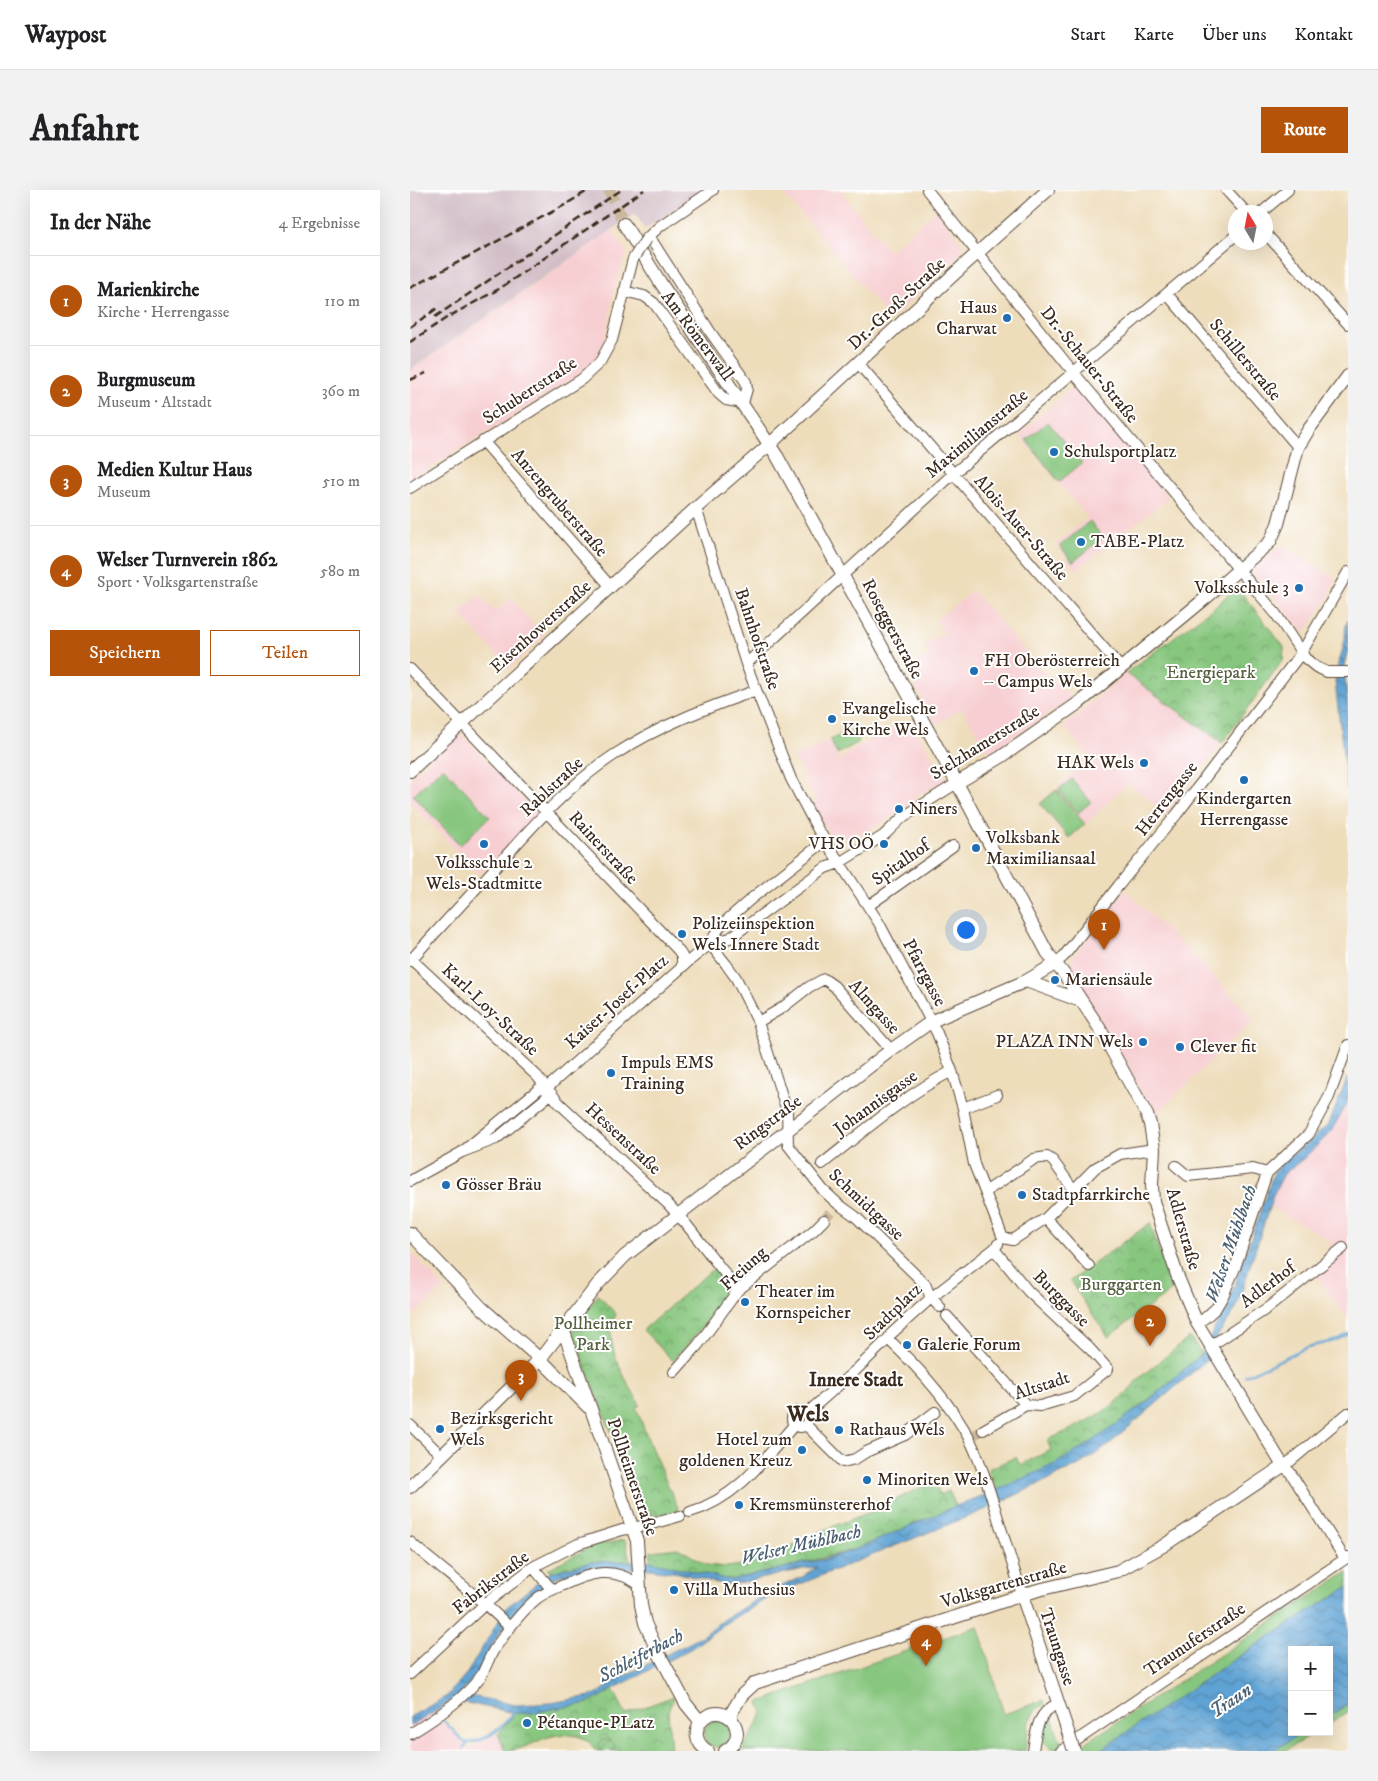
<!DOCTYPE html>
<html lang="de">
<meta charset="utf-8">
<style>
body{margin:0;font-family:"IM FELL DW Pica",serif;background:#f2f2f2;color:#202124}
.controls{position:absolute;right:15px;bottom:15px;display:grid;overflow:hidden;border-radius:0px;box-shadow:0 5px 20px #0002}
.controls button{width:45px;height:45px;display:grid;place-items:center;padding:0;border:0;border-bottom:1px solid #e0e0e0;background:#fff;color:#202124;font:25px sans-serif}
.compass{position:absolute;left:818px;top:15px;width:45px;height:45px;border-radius:50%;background:#fff;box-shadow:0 5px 20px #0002;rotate:350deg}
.you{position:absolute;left:555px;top:739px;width:18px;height:18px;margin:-12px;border:4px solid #fff;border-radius:50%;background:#1a73e8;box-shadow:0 0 0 8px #1a73e833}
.badge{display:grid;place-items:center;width:32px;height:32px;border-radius:50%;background:#b45309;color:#fff;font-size:16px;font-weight:700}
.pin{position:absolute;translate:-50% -41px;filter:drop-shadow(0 1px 2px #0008)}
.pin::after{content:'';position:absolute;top:26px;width:18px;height:15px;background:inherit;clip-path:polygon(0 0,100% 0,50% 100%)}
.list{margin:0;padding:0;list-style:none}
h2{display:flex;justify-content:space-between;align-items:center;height:65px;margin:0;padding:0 20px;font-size:21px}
h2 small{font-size:16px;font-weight:400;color:#757577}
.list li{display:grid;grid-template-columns:32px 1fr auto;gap:15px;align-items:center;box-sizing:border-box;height:90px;padding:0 20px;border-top:1px solid #e0e0e0}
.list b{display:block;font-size:19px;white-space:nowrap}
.list p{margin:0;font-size:16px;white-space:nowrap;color:#757577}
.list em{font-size:16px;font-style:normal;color:#757577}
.actions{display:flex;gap:10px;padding:15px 20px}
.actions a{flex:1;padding:11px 0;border:1px solid #b45309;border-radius:0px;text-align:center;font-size:18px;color:#b45309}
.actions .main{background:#b45309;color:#fff}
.map{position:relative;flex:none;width:938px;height:1561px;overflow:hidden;border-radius:0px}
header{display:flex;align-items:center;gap:30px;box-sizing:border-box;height:70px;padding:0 25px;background:#fff;border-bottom:1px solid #e0e0e0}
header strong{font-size:24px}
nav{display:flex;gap:28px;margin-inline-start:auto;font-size:18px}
.intro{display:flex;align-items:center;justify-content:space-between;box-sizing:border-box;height:120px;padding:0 30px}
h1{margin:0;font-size:35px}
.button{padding:12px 22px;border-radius:0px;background:#b45309;color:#fff;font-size:18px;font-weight:700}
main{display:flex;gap:30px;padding:0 30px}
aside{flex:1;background:#fff;border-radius:0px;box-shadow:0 5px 20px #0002}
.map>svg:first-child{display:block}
.built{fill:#f7cfd2}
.industrial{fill:#d2bdc6}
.grass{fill:#87c67e;stroke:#61784e}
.park{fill:url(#park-crowns);stroke:#61784e}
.garden{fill:url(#garden-furrows);stroke:#61784e}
.water{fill:url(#water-waves);stroke:#4d6679;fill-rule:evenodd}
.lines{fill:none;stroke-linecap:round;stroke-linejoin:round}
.stream{stroke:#5fa3d4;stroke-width:2.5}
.minor-tunnel{stroke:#cab99c;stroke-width:10;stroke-dasharray:10 5;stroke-linecap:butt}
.major-tunnel{stroke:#cab99c;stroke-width:12;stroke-dasharray:12 6;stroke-linecap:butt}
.minor-casing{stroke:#564536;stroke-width:12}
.major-casing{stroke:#564536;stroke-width:14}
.minor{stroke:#fff;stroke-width:10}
.major{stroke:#fff;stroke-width:12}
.rail{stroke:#3b2a1e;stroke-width:2.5;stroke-dasharray:8 4;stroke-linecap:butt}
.minor-bridge-casing{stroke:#564536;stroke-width:12;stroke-linecap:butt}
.major-bridge-casing{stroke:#564536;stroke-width:14;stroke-linecap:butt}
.minor-bridge{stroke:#fff;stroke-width:10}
.major-bridge{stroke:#fff;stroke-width:12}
.poi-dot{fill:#1f6fb2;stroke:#fff;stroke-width:2}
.labels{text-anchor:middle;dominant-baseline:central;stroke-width:4;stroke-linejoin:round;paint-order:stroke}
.street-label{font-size:18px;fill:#3b2a1e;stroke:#fff}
.poi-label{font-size:18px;fill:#3b2a1e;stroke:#fff;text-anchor:start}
.park-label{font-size:18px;fill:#566140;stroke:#fff}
.water-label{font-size:19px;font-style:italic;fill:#4b6070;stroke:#fff}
.neighbourhood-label{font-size:19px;font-weight:bold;fill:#3b2a1e;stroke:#fff}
.district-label{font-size:22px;font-weight:bold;fill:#3b2a1e;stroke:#fff}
</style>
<header>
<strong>Waypost</strong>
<nav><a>Start</a><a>Karte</a><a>Über uns</a><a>Kontakt</a></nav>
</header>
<div class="intro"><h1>Anfahrt</h1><a class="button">Route</a></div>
<main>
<aside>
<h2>In der Nähe<small>4 Ergebnisse</small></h2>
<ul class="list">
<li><span class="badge">1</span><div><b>Marienkirche</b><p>Kirche · Herrengasse</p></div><em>110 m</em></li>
<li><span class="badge">2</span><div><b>Burgmuseum</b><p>Museum · Altstadt</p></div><em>360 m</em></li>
<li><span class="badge">3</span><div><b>Medien Kultur Haus</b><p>Museum</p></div><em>510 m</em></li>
<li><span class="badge">4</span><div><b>Welser Turnverein 1862</b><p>Sport · Volksgartenstraße</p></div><em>580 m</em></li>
</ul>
<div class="actions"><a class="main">Speichern</a><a>Teilen</a></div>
</aside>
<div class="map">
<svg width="938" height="1561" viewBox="0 0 938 1561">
<defs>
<pattern id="park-crowns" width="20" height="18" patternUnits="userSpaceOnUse" patternTransform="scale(1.25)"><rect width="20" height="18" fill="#87c67e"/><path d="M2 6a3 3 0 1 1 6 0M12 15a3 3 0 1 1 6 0" fill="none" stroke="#70a167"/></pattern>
<pattern id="garden-furrows" width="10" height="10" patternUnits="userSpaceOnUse" patternTransform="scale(1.25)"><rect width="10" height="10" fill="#87c67e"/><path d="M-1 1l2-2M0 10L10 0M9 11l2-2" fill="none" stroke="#70a167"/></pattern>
<pattern id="water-waves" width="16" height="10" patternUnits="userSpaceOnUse" patternTransform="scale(1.25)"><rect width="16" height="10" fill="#5fa3d4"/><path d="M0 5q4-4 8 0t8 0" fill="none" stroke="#5085ab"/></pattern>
</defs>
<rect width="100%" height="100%" fill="#fff"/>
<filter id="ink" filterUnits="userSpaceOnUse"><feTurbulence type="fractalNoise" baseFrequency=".02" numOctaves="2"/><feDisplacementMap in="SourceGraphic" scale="10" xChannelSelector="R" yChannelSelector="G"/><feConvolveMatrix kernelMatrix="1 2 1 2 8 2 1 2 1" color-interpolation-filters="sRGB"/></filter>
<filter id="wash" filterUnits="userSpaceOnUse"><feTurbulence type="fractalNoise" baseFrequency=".0096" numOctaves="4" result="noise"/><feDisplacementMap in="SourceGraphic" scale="20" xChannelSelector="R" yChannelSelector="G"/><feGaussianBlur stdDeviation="1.12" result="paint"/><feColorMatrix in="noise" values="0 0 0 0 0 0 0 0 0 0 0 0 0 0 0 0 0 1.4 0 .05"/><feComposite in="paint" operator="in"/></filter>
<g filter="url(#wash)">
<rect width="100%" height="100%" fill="#edb"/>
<path class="built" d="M371,0H430L479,62L527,19L555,59L481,130Z
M201,39L217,62L204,98L197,142L190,166L167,186L0,290V180L136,87Z
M666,194L715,256L759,308L666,380L646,354L678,328L609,245Z
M871,355L926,388L919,407L894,443L841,382Z
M563,401L635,484L662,508L580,563L552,519L526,535L495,478L520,465L513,455L535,443L525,430Z
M69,405L85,422L101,408L134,446L99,479L49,423Z
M716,483L812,553L756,624L718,593L659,650L629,614L666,580L678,565L654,536Z
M499,530L537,590L504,606L507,611L455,643L424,650L401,615L406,612L384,567L420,550L429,570L451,555Z
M49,542L129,625L69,685L0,612V588Z
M715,700L781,763L844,829L745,925L662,783V768Z
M938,909V1129L914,1097L903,1077L922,1062L919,1049L860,1017L864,1003L874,984L894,968L919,944L936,916Z
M0,1061L34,1098L0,1129Z
M24,1523L58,1558L88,1544L95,1561H0V1536Z"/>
<path class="industrial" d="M0,0H293L235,39L225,24L0,180Z"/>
<path class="grass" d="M638,232L672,273L649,292L616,250Z
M680,331L693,348L663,372L650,356Z
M443,539L449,552L427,564L420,550Z
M33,577L80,627L50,655L3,605Z
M662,589L681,612L668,623L648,600Z
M646,600L675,634L659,648L630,614Z
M938,1382V1397L837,1461L689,1561H671L669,1557Z
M568,1436L594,1524L634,1510L635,1514L625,1521L619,1532L615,1561H332L353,1523L349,1512Z
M938,1514V1522L919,1533V1526Z
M641,1525L652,1556L643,1559L632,1550L631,1539L633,1529Z
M294 1544a13 13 0 1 1 26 0a13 13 0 1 1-26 0Z
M893,1542H905L875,1561H863Z"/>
<path class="park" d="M827,397L874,457L873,470L812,553L716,483L803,418Z
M740,1033L762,1100L698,1147L660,1091Z
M304,1078L323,1100L263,1171L233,1140Z
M188,1105L206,1124C191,1155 216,1188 230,1215L226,1217L241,1257L269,1320L249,1325H232L201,1241L162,1142Z
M780,1147L792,1164C746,1204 700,1244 646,1274C627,1284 606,1291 587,1300L578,1279L606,1267L610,1275L641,1260L637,1250C671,1235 706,1220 728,1189Z
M524,1291L530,1305L539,1301L546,1316L447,1359L375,1378L320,1390L240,1371L241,1361L268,1358L297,1375L317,1377L338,1374L364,1361L387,1355L391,1364L401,1359L397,1350L411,1341L463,1321Z
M215,1350L220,1371L181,1372L141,1382L138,1379L184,1355Z
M203,1499L216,1524L264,1506L258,1522L261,1561H186C179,1550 174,1547 160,1545C133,1542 119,1561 95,1561L88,1544L105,1523H121L189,1508Z"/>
<path class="garden" d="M192,1550H200L204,1554L205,1560L190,1561L188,1557Z"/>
<path class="water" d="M938,430V460L934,474L938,521V607L925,492C927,476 932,464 935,449C936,442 934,437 938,430Z
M938,886V909L936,916L919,944L894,968L874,984L864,1003L826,1119L808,1145L799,1168L696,1257L669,1275L577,1319L363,1405L317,1432L282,1458L203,1499L189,1508L174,1514L121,1523H105L42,1510L25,1522L0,1536V1527L37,1506L57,1483L97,1417L141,1382L181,1372L240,1371L320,1390L415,1369L447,1359L546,1316L587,1300L645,1274L682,1252L738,1211L794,1162L804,1139L817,1117L864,982L875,970L900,951L919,934ZM181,1377L240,1379L269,1383L307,1393L323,1395L393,1379L407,1377L394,1386L361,1401L314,1429L291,1447L208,1489L186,1505L141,1513L106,1515L50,1504C68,1487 77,1463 90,1442C101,1422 122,1407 139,1392L146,1387Z
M938,1397V1514L919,1526V1460H882V1542H893L863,1561H689L837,1461Z"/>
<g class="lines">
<path class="stream" d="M835,1186C855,1178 874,1168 893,1159C910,1152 921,1155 938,1144
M34,1531L54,1552L58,1553
M54,1558L58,1553C79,1550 93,1537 105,1521"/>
</g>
</g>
<g filter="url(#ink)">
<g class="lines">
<path class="minor-tunnel" d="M414,1030L421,1021
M564,1245L573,1240"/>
<path class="major-tunnel" d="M199,0L214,34"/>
<g class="minor-casing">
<path id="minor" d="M517,0L664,183L866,424L895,468L906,477L917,482H938
M816,0L836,22
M852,22L878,0
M856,44L938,134
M236,49L250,36L303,0
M214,101L234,106L244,113L309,204L316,210L333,213L337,199L336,192L301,143L239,46
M757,104L888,257
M448,173L711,478
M73,251L201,397
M0,298L172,189L190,172L202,150L223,69
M286,318L336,474L381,589L407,638L469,733L527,843L542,881L553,918L564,974L593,1048L603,1050L636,1028L685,978L710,964L744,959
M336,474L543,284L826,45
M0,479L268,760L272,766V776
M458,716L543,656
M300,754L316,774L326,788L348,832L377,921L378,955L413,1000L427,1013L445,1026L515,1094L521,1108L530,1117
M300,754L310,736L342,708L415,651
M0,768L127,886L149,913L258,1014L276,1034L328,1100
M0,771C27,740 56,710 84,679C121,638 158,595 204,565C248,536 296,518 345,501
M645,774L654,766L709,695L767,624L892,462L938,382
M348,832L372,818L399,797L414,789L424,796L481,860
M553,918L587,905
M52,962L130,898L138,897L280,770L300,754L320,748L415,678L429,673L473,646L493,627L547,593
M412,974C454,941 495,905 542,881
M766,976L778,986L843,979L857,983
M0,991L52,962L86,949L137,907L138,897
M575,1002L624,969L637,967L643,971L663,999
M636,1028L679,1076
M537,1126L616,1215
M787,1133L795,1128L806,1118L813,1106L825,1078L857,983L899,944L919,907L938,855
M478,1149C509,1178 540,1212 560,1250C572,1274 579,1299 587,1325C595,1352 604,1378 612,1405
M799,1154L808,1151L859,1117L933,1058
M264,1182L288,1155L328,1100L403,1041L414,1030
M382 1229a8 8 0 1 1 16 0a8 8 0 1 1-16 0Z
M397,1223L447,1179L478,1149L481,1144L521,1108L584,1059L588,1054
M0,1235L32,1266
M396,1235L433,1272L445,1269L456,1262L495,1245L525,1222
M573,1240L616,1215L630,1216L664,1206L698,1179L680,1159L618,1101L584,1059
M280,1322C327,1308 354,1270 384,1235
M0,1352C32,1381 71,1407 100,1438
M935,1369L880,1282L873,1276L882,1270L938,1223
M123,1377L142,1400
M0,1484L75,1414L123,1377L168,1354L212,1340L242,1334L270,1326
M0,1544C25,1529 53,1510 71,1486C76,1477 79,1467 85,1458C96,1442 109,1424 124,1411C131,1404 142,1400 151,1396C179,1383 202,1375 230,1395
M623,1561C626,1541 627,1523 647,1514
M651,1561L938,1367"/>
</g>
<g class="major-casing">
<path id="major" d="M214,34L250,92L367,266L547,593L637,762L656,787L690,839L737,925L740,934L744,959L742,995L743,1011L767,1085L787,1133L873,1276L753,1356L708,1381L628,1400L597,1410L345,1493L332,1505L319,1527
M0,581L286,318L360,254L554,75L638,0
M547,593L591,567L670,512L797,407L860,352L868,334L888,257L899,239L938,186
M616,791L671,811
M0,1043L72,1118L130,1169L178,1217
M153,1139L227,1351L231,1415L235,1433L246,1458L276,1514L290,1531
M0,1297L130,1169L188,1094L215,1066L481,860L522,831L616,791L645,774
M612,1405L658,1542
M298,1561C271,1545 298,1510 320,1528C324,1531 326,1536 327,1542C327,1551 323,1556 315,1561"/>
</g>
<use href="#minor" class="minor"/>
<use href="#major" class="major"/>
<path class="rail" d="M0,98L153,16L179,0
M25,127L211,0
M0,137L29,117
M0,152L38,127L89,99L234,0
M0,190L16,183"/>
<g class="minor-bridge-casing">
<path id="minor-bridge" d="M223,69L236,49"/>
</g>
<g class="major-bridge-casing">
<path id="major-bridge" d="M658,1542L664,1561"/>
</g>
<use href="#minor-bridge" class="minor-bridge"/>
<use href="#major-bridge" class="major-bridge"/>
</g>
</g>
<g class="poi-dot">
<circle cx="597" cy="128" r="5"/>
<circle cx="644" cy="262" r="5"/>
<circle cx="671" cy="352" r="5"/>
<circle cx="889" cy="398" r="5"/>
<circle cx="564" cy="481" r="5"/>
<circle cx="422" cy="529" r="5"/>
<circle cx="734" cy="573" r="5"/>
<circle cx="834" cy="590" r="5"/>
<circle cx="489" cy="619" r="5"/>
<circle cx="74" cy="654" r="5"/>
<circle cx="474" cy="654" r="5"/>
<circle cx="566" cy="658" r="5"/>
<circle cx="272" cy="744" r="5"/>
<circle cx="645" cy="790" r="5"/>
<circle cx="733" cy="852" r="5"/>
<circle cx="770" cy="857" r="5"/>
<circle cx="201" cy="883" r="5"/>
<circle cx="36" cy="995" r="5"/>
<circle cx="612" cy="1005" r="5"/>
<circle cx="335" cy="1112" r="5"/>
<circle cx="497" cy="1155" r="5"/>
<circle cx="30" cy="1239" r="5"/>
<circle cx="429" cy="1240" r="5"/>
<circle cx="392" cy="1260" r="5"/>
<circle cx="457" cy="1290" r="5"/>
<circle cx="329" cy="1315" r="5"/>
<circle cx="264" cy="1400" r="5"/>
<circle cx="117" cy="1533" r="5"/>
</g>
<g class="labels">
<g class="street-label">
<text transform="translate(487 114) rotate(-43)">Dr.-Groß-Straße</text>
<text transform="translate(287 146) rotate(53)">Am Römerwall</text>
<text transform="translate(835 170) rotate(50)">Schillerstraße</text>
<text transform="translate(679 175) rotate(51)">Dr.-Schauer-Straße</text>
<text transform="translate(120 201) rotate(-33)">Schubertstraße</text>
<text transform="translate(567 244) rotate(-40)">Maximilianstraße</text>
<text transform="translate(149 313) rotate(49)">Anzengruberstraße</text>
<text transform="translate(611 338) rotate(49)">Alois-Auer-Straße</text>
<text transform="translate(131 437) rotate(-42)">Eisenhowerstraße</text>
<text transform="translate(482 439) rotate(62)">Roseggerstraße</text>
<text transform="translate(347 449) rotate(71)">Bahnhofstraße</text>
<text transform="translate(575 553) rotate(-32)">Stelzhamerstraße</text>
<text transform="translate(142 597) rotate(-43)">Rablstraße</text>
<text transform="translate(757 609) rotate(-52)">Herrengasse</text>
<text transform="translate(193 658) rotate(47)">Rainerstraße</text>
<text transform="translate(491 673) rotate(-35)">Spitalhof</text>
<text transform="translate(514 783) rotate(62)">Pfarrgasse</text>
<text transform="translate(207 812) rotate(-42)">Kaiser-Josef-Platz</text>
<text transform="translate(464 817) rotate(48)">Almgasse</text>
<text transform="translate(80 820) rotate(43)">Karl-Loy-Straße</text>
<text transform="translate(466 913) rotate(-36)">Johannisgasse</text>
<text transform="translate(358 933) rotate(-37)">Ringstraße</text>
<text transform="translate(213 949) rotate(43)">Hessenstraße</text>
<text transform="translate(456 1015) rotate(43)">Schmidtgasse</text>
<text transform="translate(773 1039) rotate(74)">Adlerstraße</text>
<text transform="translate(334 1079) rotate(-42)">Freiung</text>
<text transform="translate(858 1095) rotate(-37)">Adlerhof</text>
<text transform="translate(651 1109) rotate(45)">Burggasse</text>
<text transform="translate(483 1122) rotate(-44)">Stadtplatz</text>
<text transform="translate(632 1196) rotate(-18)">Altstadt</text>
<text transform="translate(222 1287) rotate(71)">Pollheimerstraße</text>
<text transform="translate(81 1393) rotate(-38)">Fabrikstraße</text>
<text transform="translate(594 1395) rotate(-16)">Volksgartenstraße</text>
<text transform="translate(785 1450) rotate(-34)">Traunuferstraße</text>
<text transform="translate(647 1457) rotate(72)">Traungasse</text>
</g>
<g class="poi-label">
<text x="587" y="118" text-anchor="end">Haus<tspan x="587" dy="21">Charwat</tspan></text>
<text x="654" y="262">Schulsportplatz</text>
<text x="681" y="352">TABE-Platz</text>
<text x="879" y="398" text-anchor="end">Volksschule 3</text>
<text x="574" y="471">FH Oberösterreich<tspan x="574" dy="21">– Campus Wels</tspan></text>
<text x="432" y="519">Evangelische<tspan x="432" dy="21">Kirche Wels</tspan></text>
<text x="724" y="573" text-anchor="end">HAK Wels</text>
<text x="834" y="609" text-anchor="middle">Kindergarten<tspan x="834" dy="21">Herrengasse</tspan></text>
<text x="499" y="619">Niners</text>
<text x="576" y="648">Volksbank<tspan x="576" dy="21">Maximiliansaal</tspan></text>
<text x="464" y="654" text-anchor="end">VHS OÖ</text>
<text x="74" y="673" text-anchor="middle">Volksschule 2<tspan x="74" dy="21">Wels-Stadtmitte</tspan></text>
<text x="282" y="734">Polizeiinspektion<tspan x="282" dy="21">Wels Innere Stadt</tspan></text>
<text x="655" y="790">Mariensäule</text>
<text x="723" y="852" text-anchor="end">PLAZA INN Wels</text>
<text x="780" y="857">Clever fit</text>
<text x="211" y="873">Impuls EMS<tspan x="211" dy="21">Training</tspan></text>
<text x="46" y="995">Gösser Bräu</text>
<text x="622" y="1005">Stadtpfarrkirche</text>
<text x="345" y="1102">Theater im<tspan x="345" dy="21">Kornspeicher</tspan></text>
<text x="507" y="1155">Galerie Forum</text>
<text x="40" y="1229">Bezirksgericht<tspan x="40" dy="21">Wels</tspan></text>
<text x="439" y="1240">Rathaus Wels</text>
<text x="382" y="1250" text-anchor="end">Hotel zum<tspan x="382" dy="21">goldenen Kreuz</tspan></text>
<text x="467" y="1290">Minoriten Wels</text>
<text x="339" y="1315">Kremsmünstererhof</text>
<text x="274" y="1400">Villa Muthesius</text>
<text x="127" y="1533">Pétanque-PLatz</text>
</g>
<g class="park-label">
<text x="801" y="483">Energiepark</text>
<text x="711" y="1095">Burggarten</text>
<text x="183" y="1134">Pollheimer<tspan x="183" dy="21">Park</tspan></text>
</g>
<g class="water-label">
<text transform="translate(821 1054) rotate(-71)">Welser Mühlbach</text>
<text transform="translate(391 1355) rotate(-13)">Welser Mühlbach</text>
<text transform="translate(231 1466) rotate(-28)">Schleiferbach</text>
<text transform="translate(821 1511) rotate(-34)">Traun</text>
</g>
<g class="neighbourhood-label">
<text x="446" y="1190">Innere Stadt</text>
</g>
<g class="district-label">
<text x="398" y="1224">Wels</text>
</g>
</g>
</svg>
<div class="controls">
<button>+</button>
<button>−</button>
</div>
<svg class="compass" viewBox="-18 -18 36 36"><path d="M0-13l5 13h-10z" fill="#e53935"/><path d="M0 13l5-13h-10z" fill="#757577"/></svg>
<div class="you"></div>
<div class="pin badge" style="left:694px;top:760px">1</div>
<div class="pin badge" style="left:740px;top:1156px">2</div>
<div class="pin badge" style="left:111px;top:1211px">3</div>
<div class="pin badge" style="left:516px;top:1476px">4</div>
</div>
</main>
